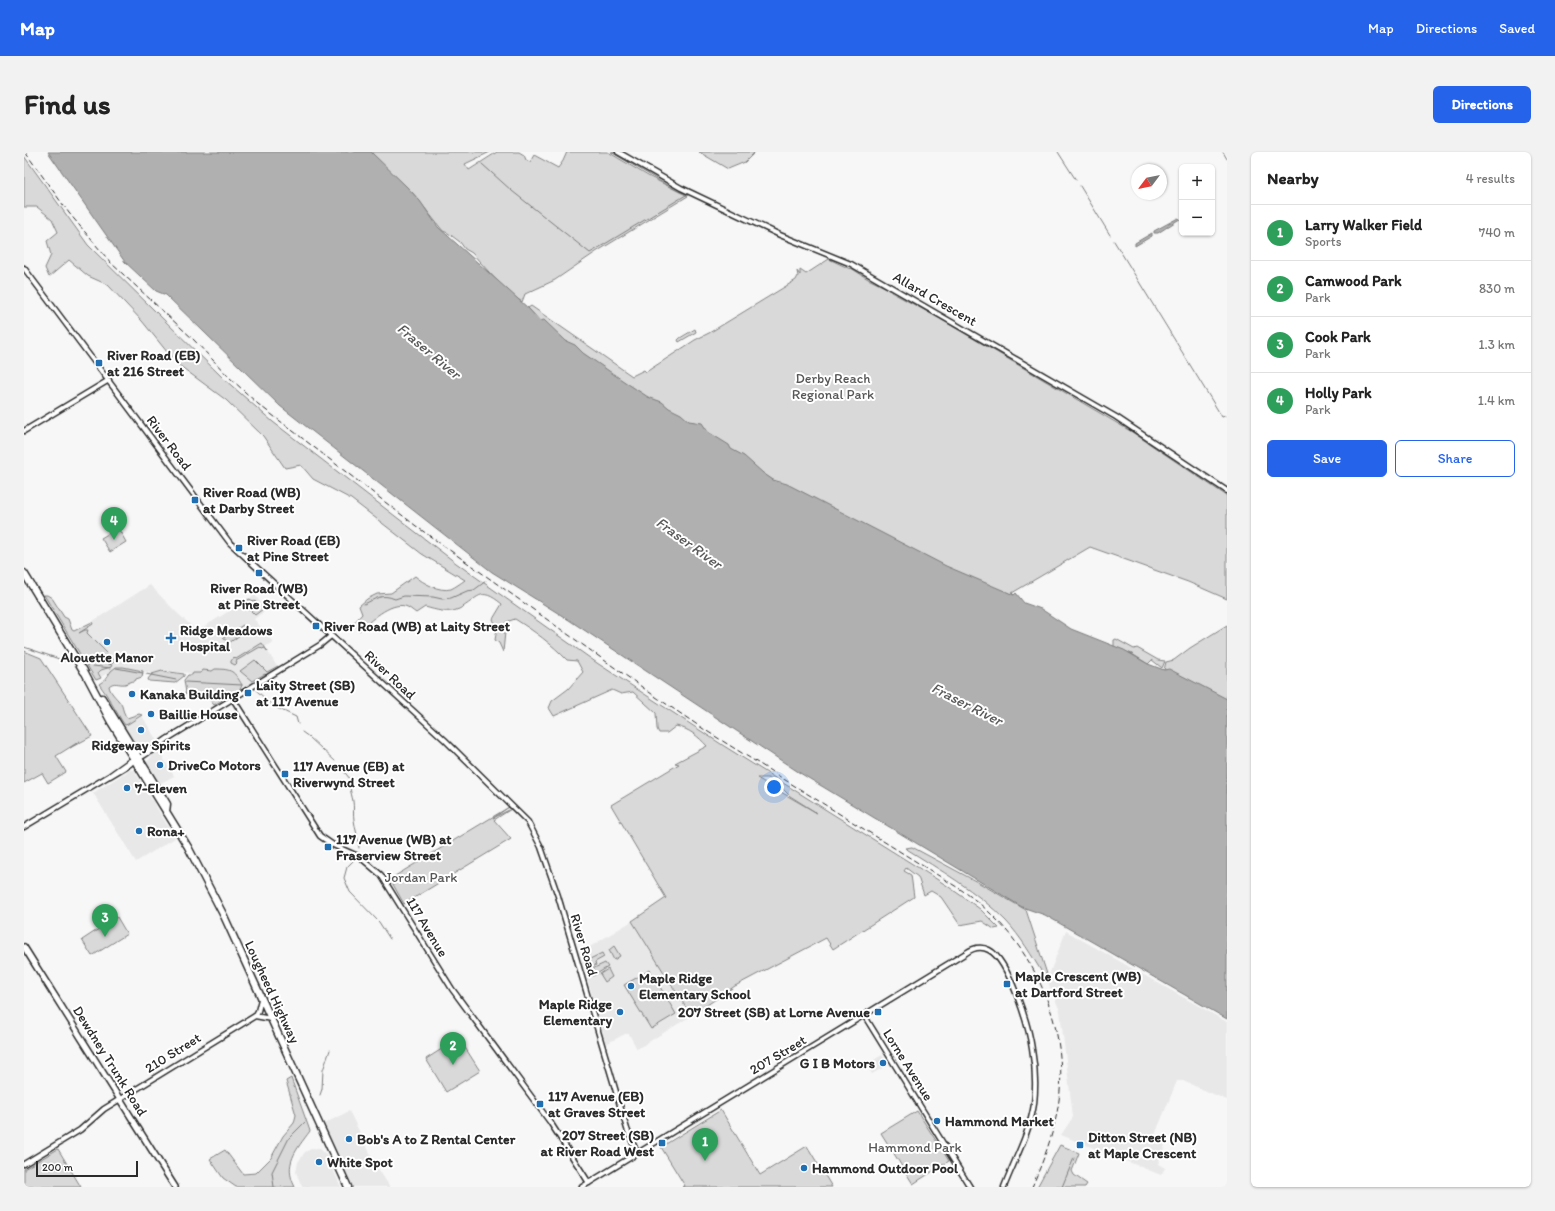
<!DOCTYPE html>
<meta charset="utf-8">
<style>
body{margin:0;font-family:Itim,sans-serif;background:#f2f2f2;color:#222}
.controls{position:absolute;right:12px;top:12px;display:grid;overflow:hidden;border-radius:6px;box-shadow:0 1px 3px #0004}
.controls button{width:36px;height:36px;display:grid;place-items:center;padding:0;border:0;border-bottom:1px solid #e0e0e0;background:#fff;color:#222;font:20px sans-serif}
.compass{position:absolute;left:1107px;top:12px;width:36px;height:36px;border-radius:50%;background:#fff;box-shadow:0 1px 3px #0004;rotate:238deg}
.scale{position:absolute;left:12px;bottom:10px;width:102px;box-sizing:border-box;padding-left:4px;border:2px solid #2b2b2b;border-top:0;font-size:11px;line-height:14px;white-space:nowrap;color:#2b2b2b;-webkit-text-stroke:3px #fff;paint-order:stroke}
.you{position:absolute;left:750px;top:635px;width:14px;height:14px;margin:-10px;border:3px solid #fff;border-radius:50%;background:#1a73e8;box-shadow:0 0 0 6px #1a73e833}
.badge{display:grid;place-items:center;width:26px;height:26px;border-radius:50%;background:#2563eb;color:#fff;font-size:13px;font-weight:700}
.pin{position:absolute;translate:-50% -33px;filter:drop-shadow(0 1px 2px #0008)}
.pin::after{content:'';position:absolute;top:21px;width:14px;height:12px;background:inherit;clip-path:polygon(0 0,100% 0,50% 100%)}
.list{margin:0;padding:0;list-style:none}
h2{display:flex;justify-content:space-between;align-items:center;height:52px;margin:0;padding:0 16px;font-size:17px}
h2 small{font-size:13px;font-weight:400;color:#767676}
.list li{display:grid;grid-template-columns:26px 1fr auto;gap:12px;align-items:center;box-sizing:border-box;height:56px;padding:0 16px;border-top:1px solid #e0e0e0}
.list b{display:block;font-size:15px;white-space:nowrap}
.list p{margin:0;font-size:13px;white-space:nowrap;color:#767676}
.list em{font-size:13px;font-style:normal;color:#767676}
.actions{display:flex;gap:8px;padding:12px 16px}
.actions a{flex:1;padding:9px 0;border:1px solid #2563eb;border-radius:6px;text-align:center;font-size:14px;color:#2563eb}
.actions .main{background:#2563eb;color:#fff}
.map{position:relative;flex:none;width:1203px;height:1035px;overflow:hidden;border-radius:6px}
header{display:flex;align-items:center;gap:24px;box-sizing:border-box;height:56px;padding:0 20px;background:#2563eb;color:#fff}
header strong{font-size:19px}
nav{display:flex;gap:22px;margin-inline-start:auto;font-size:14px}
.intro{display:flex;align-items:center;justify-content:space-between;box-sizing:border-box;height:96px;padding:0 24px}
h1{margin:0;font-size:28px}
.button{padding:10px 18px;border-radius:6px;background:#2563eb;color:#fff;font-size:14px;font-weight:700}
main{display:flex;gap:24px;padding:0 24px}
aside{flex:1;background:#fff;border-radius:6px;box-shadow:0 1px 3px #0004}
.map>svg:first-child{display:block}
.built{fill:#e8e8e8}
.green{fill:#d9d9d9;stroke:#828282;fill-rule:evenodd}
.water{fill:#b0b0b0;stroke:#7b7b7b}
.lines{fill:none;stroke-linecap:round;stroke-linejoin:round}
.stream{stroke:#7b7b7b;stroke-width:1}
.minor-casing{stroke:#2b2b2b;stroke-width:7}
.major-casing{stroke:#2b2b2b;stroke-width:8}
.highway-casing{stroke:#2b2b2b;stroke-width:9}
.minor{stroke:#fff;stroke-width:4}
.major{stroke:#fff;stroke-width:5}
.highway{stroke:#fff;stroke-width:6}
.rail{stroke:#2b2b2b;stroke-width:1;stroke-dasharray:6 3;stroke-linecap:butt}
.poi-dot{fill:#1f6fb2;stroke:#fff;stroke-width:1.5}
.labels{text-anchor:middle;dominant-baseline:central;stroke-width:4;stroke-linejoin:round;paint-order:stroke}
.street-label{font-size:14px;fill:#2b2b2b;stroke:#fff}
.poi-label{font-size:14px;font-weight:bold;fill:#2b2b2b;stroke:#fff;text-anchor:start}
.park-label{font-size:14px;fill:#565656;stroke:#fff}
.water-label{font-size:15px;font-style:italic;fill:#5a5a5a;stroke:#fff}
</style>
<header>
<strong>Map</strong>
<nav><a>Map</a><a>Directions</a><a>Saved</a></nav>
</header>
<div class="intro"><h1>Find us</h1><a class="button">Directions</a></div>
<main>
<div class="map">
<svg width="1203" height="1035" viewBox="0 0 1203 1035">
<rect width="100%" height="100%" fill="#f7f7f7"/>
<filter id="ink" filterUnits="userSpaceOnUse"><feTurbulence type="fractalNoise" baseFrequency=".025" numOctaves="2"/><feDisplacementMap in="SourceGraphic" scale="8" xChannelSelector="R" yChannelSelector="G"/><feConvolveMatrix kernelMatrix="1 2 1 2 8 2 1 2 1" color-interpolation-filters="sRGB"/></filter>
<g filter="url(#ink)">
<path class="built" d="M126,433L151,459L173,479L231,443L242,458L230,467L249,490L241,495L254,516L220,535L191,523L143,519L131,522L110,517L89,518L73,527L47,483Z
M117,562L133,589L122,595L118,596L111,592L99,573Z
M135,599L150,624L135,632L123,610L128,604Z
M106,618H110L151,686L112,710L69,641Z
M608,769L667,864L613,897L605,882H601L582,892L556,801Z
M1042,779L1203,870V948L1159,929H1153L1130,985L1141,993L1134,1012L1141,1016L1137,1023L1037,983L1049,965L1036,859L1023,828Z
M858,903L864,913L848,922L842,913Z
M325,959L353,1015L366,1035H329L300,972Z
M289,996L296,997L302,1002L317,1035H278L272,1020L274,1010L281,1000Z"/>
<path class="green" d="M322,0H466L441,12L445,18L473,0H495L500,3L502,8L506,10L510,3L534,16L539,9L543,0H584L624,24L664,44L572,100L531,128L501,142L498,150L481,138L448,101L441,97L436,90L424,81L419,79L388,40L366,53Z
M587,0H590L661,41L656,40L639,31Z
M675,0H731L721,10L704,17Z
M0,4L64,93L200,227L249,270L432,411L573,511L700,594L922,733L956,757L975,776L970,777L958,769L936,773L917,745L907,739L900,743L894,725L882,716L880,719L887,723L890,745L809,797L802,786L711,834L667,864L608,769L642,746L587,653L655,612L651,611L683,594C674,584 665,577 652,574L643,581H635L633,577L632,561L609,540L597,542L588,538L530,564L525,556L528,549L544,537L559,520L553,509L543,508C528,492 510,479 491,467L482,470L479,500L475,491L471,488L473,476L469,467L478,452C455,433 455,447 435,457C424,462 412,458 401,455L392,461C389,459 385,455 381,454C366,450 346,469 335,479L330,471L338,462L335,454L343,447L353,442L367,441L391,424C399,431 415,440 427,437C431,435 437,431 441,428L398,402L327,347L289,327L277,313L261,316L239,284L202,248L152,211L118,169L84,133L64,124L45,108L25,125L21,116L27,103L23,89L34,80L28,67L13,55H0ZM733,626H744L755,633L766,644L793,661Z
M805,107L826,117L827,116L844,127L865,137L867,140L913,165L1108,280L1203,344V447L1164,430L1066,395L988,441L990,443L954,431L749,328L638,258L521,175L504,156L507,154L608,224L620,218L622,220L671,188L685,181L772,128L774,124L773,119L776,123V118L782,122Z
M671,177L672,180L655,190L654,188L656,186Z
M94,376L102,390L86,400L77,386Z
M20,443H23L28,446L40,465L44,467L48,478L50,479L68,470L69,472L55,481L61,478H64L63,481L91,509L89,511L84,512L88,513L87,515L77,518L74,521L77,526L72,528Z
M225,447L232,450L239,457L231,463L219,451Z
M219,473L223,478L205,491L199,486Z
M1203,473V550L1140,518L1142,510L1150,508L1166,496Z
M1092,487L1110,497L1113,496L1134,508L1141,509L1138,516L1128,508L1124,512L1108,502L1090,495V488Z
M238,491L244,500L241,496L238,497L236,495L212,509L213,511L211,513L207,511V509L210,505L212,507Z
M0,499L17,506L68,584L46,596L56,589L32,604L42,620L24,631L18,621L0,631Z
M231,508L243,520L254,514V517L242,523L241,522L228,529L216,519Z
M92,515H99L119,519L118,525L112,527L111,529C107,529 105,531 101,532C95,533 90,529 85,534C86,542 95,547 98,554C99,558 100,562 103,566L115,562L118,563L104,572L101,573L98,569L82,542L75,532L81,528L87,519Z
M191,517C208,517 210,519 218,533L216,538L190,553L181,542H164L156,544V543L162,541L160,528L164,523H168L169,521H177L179,518L188,519Z
M138,519L144,521L146,520L160,522V524L151,531L125,529L124,527L128,522Z
M485,655L469,666L487,657L470,668L487,687L380,752L366,727Z
M888,695L957,732L1002,758L1023,822H1019C1008,804 997,785 982,769C953,739 916,718 881,696Z
M93,765L103,782L68,804L58,788Z
M590,794L596,804L590,808L585,798Z
M578,801L580,805L571,810L572,813L567,816L564,808Z
M581,811L584,815L569,824L566,818Z
M584,817L588,825L581,830L576,822Z
M626,818L652,862L627,877L600,833Z
M435,886L456,919L422,940L402,907Z
M267,926L286,979C272,998 259,1012 271,1035H212L199,1026L186,1007L201,998L219,1022L232,1021L247,1006L259,984L270,971L272,963L262,929Z
M697,958L736,1023L783,994L808,1035H659L661,1034L637,995Z
M893,959L925,1009L889,1032L857,981Z
M1036,993L1055,1001L1048,1019L1050,1023L1063,1032L1061,1035H1013Z
M34,997L57,1035H0V1017Z"/>
<path class="water" d="M24,0H347L383,35L396,49L414,75L504,156L516,169L520,168L542,189L551,193L559,201L601,230L624,245L638,250L645,256L657,262L665,269L678,271L684,280L705,293L707,297L720,304L739,321L749,328L763,332L922,414L990,443L992,441L1000,451L1017,457L1047,477L1100,498L1124,512L1140,518L1145,517L1203,547V867L1021,763L998,755L776,621L545,468L468,420L256,254L142,143L132,139L101,110Z
M1154,66L1156,67L1154,68L1134,81H1130V79Z
M1128,81V84L1111,94V91Z"/>
<g class="lines">
<path class="stream" d="M1034,0L1052,28
M1199,0L1203,7
M458,12L488,39L566,101L662,43
M1056,34L1086,83
M1090,89L1198,265L1201,264
M340,452C352,447 357,441 371,447L380,444L409,445L418,447L427,446L443,439L450,438L462,429
M0,495L44,510
M69,514L87,516
M92,516L119,521
M122,522L152,528
M161,530L218,533
M232,538L249,554L272,565L274,572
M278,580L285,585L311,609
M315,613L326,627C325,635 327,640 329,649C330,655 329,662 330,668C331,678 335,686 335,696
M330,708L323,715L320,726L326,740L355,770L366,787
M296,943L298,937L299,918L306,898
M250,1035L248,1020L265,986L281,970
M1038,1035L1050,1006"/>
<g class="minor-casing">
<path id="minor" d="M594,0L657,36L756,83L827,112L1092,265L1203,339
M0,116L206,391L421,588L504,670L517,695L534,744L603,977L613,1001
M0,279L85,228
M209,547L296,684L309,693L336,705L357,723L428,837L526,970L565,1031
M86,624L106,612L109,609
M0,675L85,624L106,609C116,609 134,593 143,587C194,556 245,524 296,493L307,484
M840,863L946,1035
M231,864L247,867
M0,1012L56,978L80,957L231,864L234,859L237,847
M558,1035L942,801C949,796 957,794 965,798C985,808 1005,875 1008,897C1011,914 1012,934 1010,952C1006,980 990,1009 980,1035"/>
</g>
<g class="major-casing">
<path id="major" d="M0,795L151,1035"/>
</g>
<g class="highway-casing">
<path id="highway" d="M0,421L60,520
M59,517L87,570L164,695L200,764L324,1035
M78,546L143,652L142,660
M110,595L115,598H127"/>
</g>
<use href="#minor" class="minor"/>
<use href="#major" class="major"/>
<use href="#highway" class="highway"/>
<path class="rail" d="M1,0L45,61L87,111L169,187L205,225L234,252L396,377L632,545L681,578L936,737C1004,782 1046,867 1035,948C1031,979 1020,1007 1008,1035"/>
</g>
</g>
<g class="poi-dot">
<rect x="71" y="207" width="8" height="8" rx="2"/>
<rect x="167" y="344" width="8" height="8" rx="2"/>
<rect x="211" y="392" width="8" height="8" rx="2"/>
<rect x="231" y="417" width="8" height="8" rx="2"/>
<rect x="288" y="470" width="8" height="8" rx="2"/>
<path d="M145 480h4v4h4v4h-4v4h-4v-4h-4v-4h4z"/>
<circle cx="83" cy="490" r="4"/>
<rect x="220" y="537" width="8" height="8" rx="2"/>
<circle cx="108" cy="542" r="4"/>
<circle cx="127" cy="562" r="4"/>
<circle cx="117" cy="578" r="4"/>
<circle cx="136" cy="613" r="4"/>
<rect x="257" y="618" width="8" height="8" rx="2"/>
<circle cx="103" cy="636" r="4"/>
<circle cx="115" cy="679" r="4"/>
<rect x="300" y="691" width="8" height="8" rx="2"/>
<rect x="979" y="828" width="8" height="8" rx="2"/>
<circle cx="607" cy="834" r="4"/>
<circle cx="596" cy="860" r="4"/>
<rect x="850" y="856" width="8" height="8" rx="2"/>
<circle cx="859" cy="911" r="4"/>
<rect x="512" y="948" width="8" height="8" rx="2"/>
<circle cx="913" cy="969" r="4"/>
<circle cx="325" cy="987" r="4"/>
<rect x="634" y="987" width="8" height="8" rx="2"/>
<rect x="1052" y="989" width="8" height="8" rx="2"/>
<circle cx="295" cy="1010" r="4"/>
<circle cx="780" cy="1016" r="4"/>
</g>
<g class="labels">
<g class="street-label">
<text transform="translate(911 147) rotate(30)">Allard Crescent</text>
<text transform="translate(145 291) rotate(53)">River Road</text>
<text transform="translate(366 523) rotate(43)">River Road</text>
<text transform="translate(403 775) rotate(59)">117 Avenue</text>
<text transform="translate(560 793) rotate(73)">River Road</text>
<text transform="translate(248 840) rotate(65)">Lougheed Highway</text>
<text transform="translate(149 901) rotate(-32)">210 Street</text>
<text transform="translate(754 903) rotate(-31)">207 Street</text>
<text transform="translate(86 909) rotate(58)">Dewdney Trunk Road</text>
<text transform="translate(884 913) rotate(58)">Lorne Avenue</text>
</g>
<g class="poi-label">
<text x="83" y="203">River Road (EB)<tspan x="83" dy="16">at 216 Street</tspan></text>
<text x="179" y="340">River Road (WB)<tspan x="179" dy="16">at Darby Street</tspan></text>
<text x="223" y="388">River Road (EB)<tspan x="223" dy="16">at Pine Street</tspan></text>
<text x="235" y="436" text-anchor="middle">River Road (WB)<tspan x="235" dy="16">at Pine Street</tspan></text>
<text x="300" y="474">River Road (WB) at Laity Street</text>
<text x="156" y="478">Ridge Meadows<tspan x="156" dy="16">Hospital</tspan></text>
<text x="83" y="505" text-anchor="middle">Alouette Manor</text>
<text x="232" y="533">Laity Street (SB)<tspan x="232" dy="16">at 117 Avenue</tspan></text>
<text x="116" y="542">Kanaka Building</text>
<text x="135" y="562">Baillie House</text>
<text x="117" y="593" text-anchor="middle">Ridgeway Spirits</text>
<text x="144" y="613">DriveCo Motors</text>
<text x="269" y="614">117 Avenue (EB) at<tspan x="269" dy="16">Riverwynd Street</tspan></text>
<text x="111" y="636">7-Eleven</text>
<text x="123" y="679">Rona+</text>
<text x="312" y="687">117 Avenue (WB) at<tspan x="312" dy="16">Fraserview Street</tspan></text>
<text x="991" y="824">Maple Crescent (WB)<tspan x="991" dy="16">at Dartford Street</tspan></text>
<text x="615" y="826">Maple Ridge<tspan x="615" dy="16">Elementary School</tspan></text>
<text x="588" y="852" text-anchor="end">Maple Ridge<tspan x="588" dy="16">Elementary</tspan></text>
<text x="846" y="860" text-anchor="end">207 Street (SB) at Lorne Avenue</text>
<text x="851" y="911" text-anchor="end">G I B Motors</text>
<text x="524" y="944">117 Avenue (EB)<tspan x="524" dy="16">at Graves Street</tspan></text>
<text x="921" y="969">Hammond Market</text>
<text x="630" y="983" text-anchor="end">207 Street (SB)<tspan x="630" dy="16">at River Road West</tspan></text>
<text x="1064" y="985">Ditton Street (NB)<tspan x="1064" dy="16">at Maple Crescent</tspan></text>
<text x="333" y="987">Bob's A to Z Rental Center</text>
<text x="303" y="1010">White Spot</text>
<text x="788" y="1016">Hammond Outdoor Pool</text>
</g>
<g class="park-label">
<text x="809" y="226">Derby Reach<tspan x="809" dy="16">Regional Park</tspan></text>
<text x="397" y="725">Jordan Park</text>
<text x="891" y="995">Hammond Park</text>
</g>
<g class="water-label">
<text transform="translate(405 199) rotate(40)">Fraser River</text>
<text transform="translate(665 391) rotate(36)">Fraser River</text>
<text transform="translate(943 552) rotate(27)">Fraser River</text>
</g>
</g>
</svg>
<div class="controls">
<button>+</button>
<button>−</button>
</div>
<svg class="compass" viewBox="-18 -18 36 36"><path d="M0-13l5 13h-10z" fill="#e53935"/><path d="M0 13l5-13h-10z" fill="#767676"/></svg>
<div class="scale">200 m</div>
<div class="you"></div>
<div class="pin badge" style="left:681px;top:1009px;background:#2e9e5b">1</div>
<div class="pin badge" style="left:429px;top:913px;background:#2e9e5b">2</div>
<div class="pin badge" style="left:81px;top:785px;background:#2e9e5b">3</div>
<div class="pin badge" style="left:90px;top:388px;background:#2e9e5b">4</div>
</div>
<aside>
<h2>Nearby<small>4 results</small></h2>
<ul class="list">
<li><span class="badge" style="background:#2e9e5b">1</span><div><b>Larry Walker Field</b><p>Sports</p></div><em>740 m</em></li>
<li><span class="badge" style="background:#2e9e5b">2</span><div><b>Camwood Park</b><p>Park</p></div><em>830 m</em></li>
<li><span class="badge" style="background:#2e9e5b">3</span><div><b>Cook Park</b><p>Park</p></div><em>1.3 km</em></li>
<li><span class="badge" style="background:#2e9e5b">4</span><div><b>Holly Park</b><p>Park</p></div><em>1.4 km</em></li>
</ul>
<div class="actions"><a class="main">Save</a><a>Share</a></div>
</aside>
</main>
